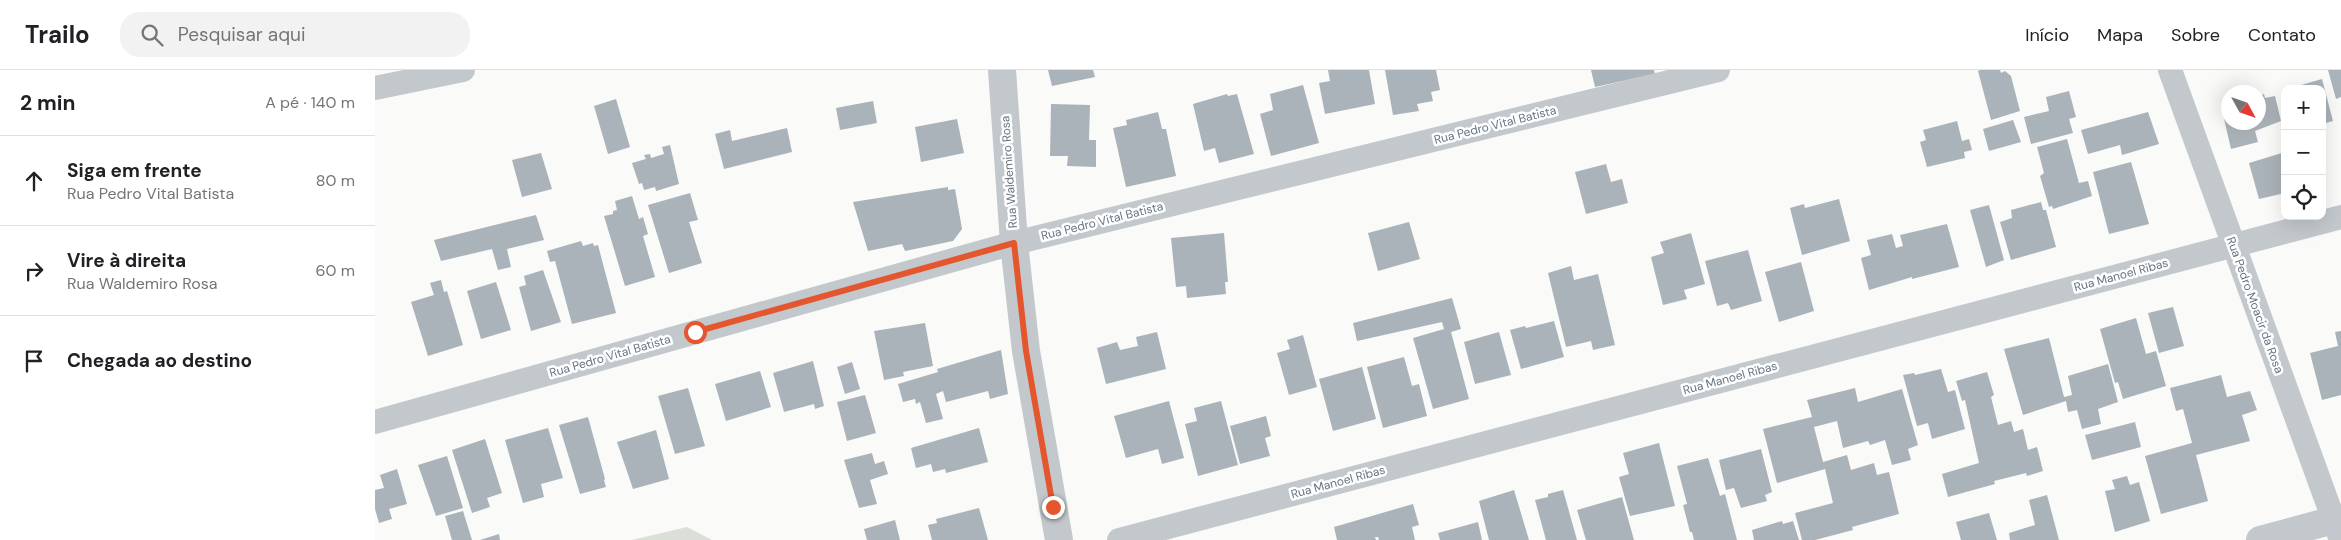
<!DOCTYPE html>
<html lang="pt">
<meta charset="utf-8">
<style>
body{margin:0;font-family:"DM Sans",sans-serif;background:#f2f2f2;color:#202124}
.controls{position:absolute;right:15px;top:15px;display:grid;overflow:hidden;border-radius:10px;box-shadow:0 5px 20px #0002}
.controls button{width:45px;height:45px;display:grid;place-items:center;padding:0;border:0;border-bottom:1px solid #e0e0e0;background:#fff;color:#202124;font:25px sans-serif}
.compass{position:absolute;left:1846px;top:15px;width:45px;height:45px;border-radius:50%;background:#fff;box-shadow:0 5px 20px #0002;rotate:130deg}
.stop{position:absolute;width:15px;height:15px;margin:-11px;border:4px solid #e4572e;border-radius:50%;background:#fff}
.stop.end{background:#e4572e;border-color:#fff;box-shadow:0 1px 5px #0008}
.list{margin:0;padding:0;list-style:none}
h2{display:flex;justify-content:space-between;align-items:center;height:65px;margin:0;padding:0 20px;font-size:21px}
h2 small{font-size:16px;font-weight:400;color:#757577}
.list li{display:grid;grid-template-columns:32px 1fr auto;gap:15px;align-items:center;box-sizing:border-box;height:90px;padding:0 20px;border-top:1px solid #e0e0e0}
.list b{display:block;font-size:19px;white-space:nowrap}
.list p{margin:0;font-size:16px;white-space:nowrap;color:#757577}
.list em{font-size:16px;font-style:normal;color:#757577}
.icon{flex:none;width:28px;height:28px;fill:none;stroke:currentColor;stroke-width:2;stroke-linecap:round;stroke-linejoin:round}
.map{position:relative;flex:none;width:1966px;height:470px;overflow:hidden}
header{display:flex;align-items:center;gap:30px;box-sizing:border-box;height:70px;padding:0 25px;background:#fff;border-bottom:1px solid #e0e0e0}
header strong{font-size:24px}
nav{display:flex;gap:28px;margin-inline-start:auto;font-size:18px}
.search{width:350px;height:45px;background:#f2f2f2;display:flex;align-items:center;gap:12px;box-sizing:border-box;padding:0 18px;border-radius:20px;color:#757577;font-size:19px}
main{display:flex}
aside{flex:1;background:#fff}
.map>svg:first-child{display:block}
.green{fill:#dadfd7}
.building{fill:#aab3b9}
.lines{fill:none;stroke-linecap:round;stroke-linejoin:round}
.minor{stroke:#c3c8cc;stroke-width:24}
.tertiary{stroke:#c3c8cc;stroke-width:28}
.route{stroke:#e4572e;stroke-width:6}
.labels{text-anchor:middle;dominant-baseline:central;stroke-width:5;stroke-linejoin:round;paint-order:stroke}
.street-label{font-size:12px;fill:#657683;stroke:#fff}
</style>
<header>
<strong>Trailo</strong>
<div class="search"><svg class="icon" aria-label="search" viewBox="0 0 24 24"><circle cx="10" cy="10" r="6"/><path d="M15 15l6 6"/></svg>Pesquisar aqui</div>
<nav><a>Início</a><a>Mapa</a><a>Sobre</a><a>Contato</a></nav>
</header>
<main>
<aside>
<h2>2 min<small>A pé · 140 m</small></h2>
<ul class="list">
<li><svg class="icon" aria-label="ahead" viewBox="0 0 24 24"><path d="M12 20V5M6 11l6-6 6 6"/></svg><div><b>Siga em frente</b><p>Rua Pedro Vital Batista</p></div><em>80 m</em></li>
<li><svg class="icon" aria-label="right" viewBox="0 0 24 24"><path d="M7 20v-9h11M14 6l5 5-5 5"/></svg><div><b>Vire à direita</b><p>Rua Waldemiro Rosa</p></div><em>60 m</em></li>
<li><svg class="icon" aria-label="arrive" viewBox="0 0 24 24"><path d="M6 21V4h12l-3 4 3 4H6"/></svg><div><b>Chegada ao destino</b></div></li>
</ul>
</aside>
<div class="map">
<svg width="1966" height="470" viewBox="0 0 1966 470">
<rect width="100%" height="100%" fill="#fafaf8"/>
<path class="green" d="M312,457L337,470H257Z"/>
<path class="building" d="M673,0H718L720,7L677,16Z
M953,0H994L1000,34L950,44L944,13L955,11Z
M1010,0H1061L1065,20L1056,22L1058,31L1042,34L1044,41L1018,45Z
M1216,0H1279L1280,4L1220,17Z
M1605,0H1625L1626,3L1630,1L1636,6L1645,41L1616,50L1603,1Z
M1953,0H1966V27L1961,29Z
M1947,9L1958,51L1947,54V19H1919V17Z
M928,15L944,73L896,86L885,44L898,40L895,24Z
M1694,21L1701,47L1694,49L1698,63L1656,74L1649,47L1674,41L1671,27Z
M852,24L853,26L862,24L879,84L844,93L840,78L829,81L818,34Z
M1889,24L1890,28L1900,26L1906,51L1880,61L1883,72L1856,79L1846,36L1854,34V52H1884V26Z
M241,29L255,77L233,84L219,36Z
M498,31L502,53L465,60L461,38Z
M676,34L715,35L714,70H721V97L692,96L693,86H675Z
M783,42L787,59H791L801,106L751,117L738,58L752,55L751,50Z
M1773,42L1784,74L1747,85L1745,75L1713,84L1706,60Z
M582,49L589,83L546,92L540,57Z
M1638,50L1646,72L1614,81L1608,59Z
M1582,51L1587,71L1594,69L1597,80L1589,82L1590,88L1552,97L1545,72L1551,70L1548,60Z
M412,58L417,82L349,99L340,64L355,60L357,71Z
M1692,69L1704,113L1713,111L1717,126L1678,139L1677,136L1674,137L1665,106L1669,103L1662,77Z
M295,75L304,114L281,121L280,117L269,120L267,113L264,114L257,93L271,89L269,85L275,84L276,88L289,84L287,77Z
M1910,82V123L1884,129L1874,93Z
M166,83L177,119L147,127L137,90Z
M1756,92L1774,154L1734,164L1718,102Z
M1231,94L1236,112L1247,109L1253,133L1211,144L1200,102Z
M573,117V120L580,119L587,159L578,171L530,181L527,174L493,181L478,132Z
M315,123L323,150L314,152L327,193L294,203L273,135Z
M257,126L264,149L268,147L273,164L268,166L280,207L250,216L229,146L238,144V141L242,140L240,131Z
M1464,129L1475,171L1427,185L1415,138L1429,134L1430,138Z
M1666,132L1668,140H1671L1681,177L1636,190L1625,152L1637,148L1636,140Z
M1614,135L1629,190L1611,197L1595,140Z
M161,145L169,170L132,179L136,197L123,200L117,179L66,191L59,170Z
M1034,152L1045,189L1003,201L993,163Z
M1572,154L1584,197L1537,209V207L1494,220L1486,188L1496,185L1492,170L1517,164L1521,178L1528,176L1525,165Z
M849,163L853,212H850L851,224L812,228L811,216L801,217L796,168Z
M1316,163L1330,214L1309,220L1312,229L1288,235L1276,187L1289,183L1285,172Z
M206,171L208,176L218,173L219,176L223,175L241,243L197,254L180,191L175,192L172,181Z
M1373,180L1387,231L1356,240L1353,233L1342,236L1330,191Z
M1426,192L1439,241L1404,252L1390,202Z
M1196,196L1199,210L1223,204L1240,275L1218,280L1216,271L1191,277L1173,203Z
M168,200L186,252L156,261L144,217L151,215L149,206Z
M66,210L69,222L72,221L88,275L53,286L36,232L59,225L55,213Z
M121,212L136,260L106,269L92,221Z
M1077,228L1086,259L1076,262L1094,329L1058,339L1038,268L1069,259L1067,252L982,271L978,253Z
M1798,237L1809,276L1784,283L1773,243Z
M1761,248L1771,284L1781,281L1791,316L1748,329L1743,312L1740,313L1725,259Z
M1179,251L1189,287L1146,299L1135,260L1150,256L1151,258Z
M550,253L558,296L528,302L529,306L509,310L499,261Z
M1966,261V325L1947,330L1935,283L1963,276L1960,262Z
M782,262L791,299L731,314L722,278L742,272L745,280L763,276L761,267Z
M1124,262L1136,305L1100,314L1089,272Z
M928,265L942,317L914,325L902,283L915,279L912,270Z
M1674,268L1689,327L1697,325L1693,306L1733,294L1743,332L1723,339L1726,354L1707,359L1702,340L1693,342L1691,331L1648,345L1629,279Z
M626,280L633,324L615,329L613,321L571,332L568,321L561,324L568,349L551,353L545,332L541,334L540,329L528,332L523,314L563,302L562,299Z
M1029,287L1037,316L1044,314L1052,346L1008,358L992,297Z
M438,291L449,336L440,339L439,334L409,342L398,303Z
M477,292L485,319L470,324L462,297Z
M987,297L1001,349L958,361L944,309Z
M1566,299L1573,322L1580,320L1590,359L1557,369L1553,353L1542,356L1528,305L1539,303L1540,305Z
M385,301L396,337L351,351L340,314Z
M1612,302L1619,325L1616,327L1623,355L1636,351L1639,362L1648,359L1653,380L1662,377L1668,401L1652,406L1651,403L1619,411L1620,414L1573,427L1567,404L1604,393L1590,330L1587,331L1581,311Z
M1846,305L1852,327L1875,321L1882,340L1867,345L1875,371L1821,385L1833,431L1786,444L1770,386L1817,373L1808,339L1801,341L1795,318Z
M313,318L330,376L300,384L283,326Z
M1480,318L1483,332L1527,319L1543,375L1533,379L1536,390L1517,395L1510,370L1495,375L1493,371L1468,378L1462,351L1439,357L1448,392L1472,385L1476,400L1499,393L1502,405L1514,402L1524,444L1477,457L1478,460L1440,470H1427L1420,443L1458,433L1450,399L1402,413L1388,359L1437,347L1432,330Z
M490,325L501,363L472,371L462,332Z
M794,331L809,388L787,394L783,379L751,388L739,346Z
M846,331L863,395L823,406L810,354L822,351L819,338Z
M891,346L896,366L890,368L895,386L865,394L855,356Z
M213,347L230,409L229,410L231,417L205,424L184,355Z
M1760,352L1766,377L1717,390L1710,365Z
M173,358L188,408L166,414L169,427L148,433L130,370Z
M604,358L613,392L571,403L570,399L558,402L556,394L541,398L536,378Z
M281,360L294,409L258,419L242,372Z
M110,369L127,423L112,428L115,437L97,443L77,380Z
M1284,373L1300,436L1255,446L1244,407L1254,404L1248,383Z
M1386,379L1397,422L1390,425L1392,431L1366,438L1359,418L1351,420L1344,390Z
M497,383L500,394L509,391L513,404L495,410L502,434L484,438L469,390Z
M72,386L88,438L61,446L43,395Z
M1333,388L1345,426L1350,424L1362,470H1319L1317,462H1315L1308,435L1312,434L1302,396Z
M22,399L32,434L14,439L17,449L4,453L0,439V420L9,418L5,405Z
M1752,406L1755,415L1764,412L1775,451L1740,462L1730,421L1740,419L1737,410Z
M1139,420L1154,470H1114L1104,431Z
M1188,420L1202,470H1171L1160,430L1173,427V424Z
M1672,425L1684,470H1635L1634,463L1660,455L1654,430Z
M1247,427L1259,470H1211L1202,440Z
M1038,434L1044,455L1037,457L1040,470H1004L1003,467H1000L1001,470H962L959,457Z
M604,438L613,470H557L553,455L562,453L561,449Z
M88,441L97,470H77L70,446Z
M1614,443L1622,470H1586L1581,452Z
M520,450L525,470H492L489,459Z
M1407,451L1408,454L1418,451L1424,470H1379L1377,460Z
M1103,452L1107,470H1065L1063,463Z
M124,464L125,470H105Z"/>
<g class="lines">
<path class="minor" d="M1795,0L1966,470
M0,18L88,0
M0,352L639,173L1343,0
M744,470L1966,147"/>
<path class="tertiary" d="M627,0L639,173L651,281L684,470
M1885,470L1966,448"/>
</g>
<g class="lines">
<path class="route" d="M320,262L639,173L651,281L678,437"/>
</g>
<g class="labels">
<g class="street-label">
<text transform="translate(1120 55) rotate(-14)">Rua Pedro Vital Batista</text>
<text transform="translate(634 102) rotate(-94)">Rua Waldemiro Rosa</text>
<text transform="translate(727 151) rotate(-14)">Rua Pedro Vital Batista</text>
<text transform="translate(1746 205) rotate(-15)">Rua Manoel Ribas</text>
<text transform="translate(1880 235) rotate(70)">Rua Pedro Moacir da Rosa</text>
<text transform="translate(235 286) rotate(-16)">Rua Pedro Vital Batista</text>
<text transform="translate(1355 308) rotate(-15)">Rua Manoel Ribas</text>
<text transform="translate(963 412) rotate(-15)">Rua Manoel Ribas</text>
</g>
</g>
</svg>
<div class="controls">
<button>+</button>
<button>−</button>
<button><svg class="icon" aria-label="locate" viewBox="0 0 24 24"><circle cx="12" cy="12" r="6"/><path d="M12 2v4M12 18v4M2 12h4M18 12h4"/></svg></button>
</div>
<svg class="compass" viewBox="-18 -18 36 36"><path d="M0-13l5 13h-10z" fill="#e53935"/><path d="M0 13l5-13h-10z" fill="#757577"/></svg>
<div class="stop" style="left:320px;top:262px"></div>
<div class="stop end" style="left:678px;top:437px"></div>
</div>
</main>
